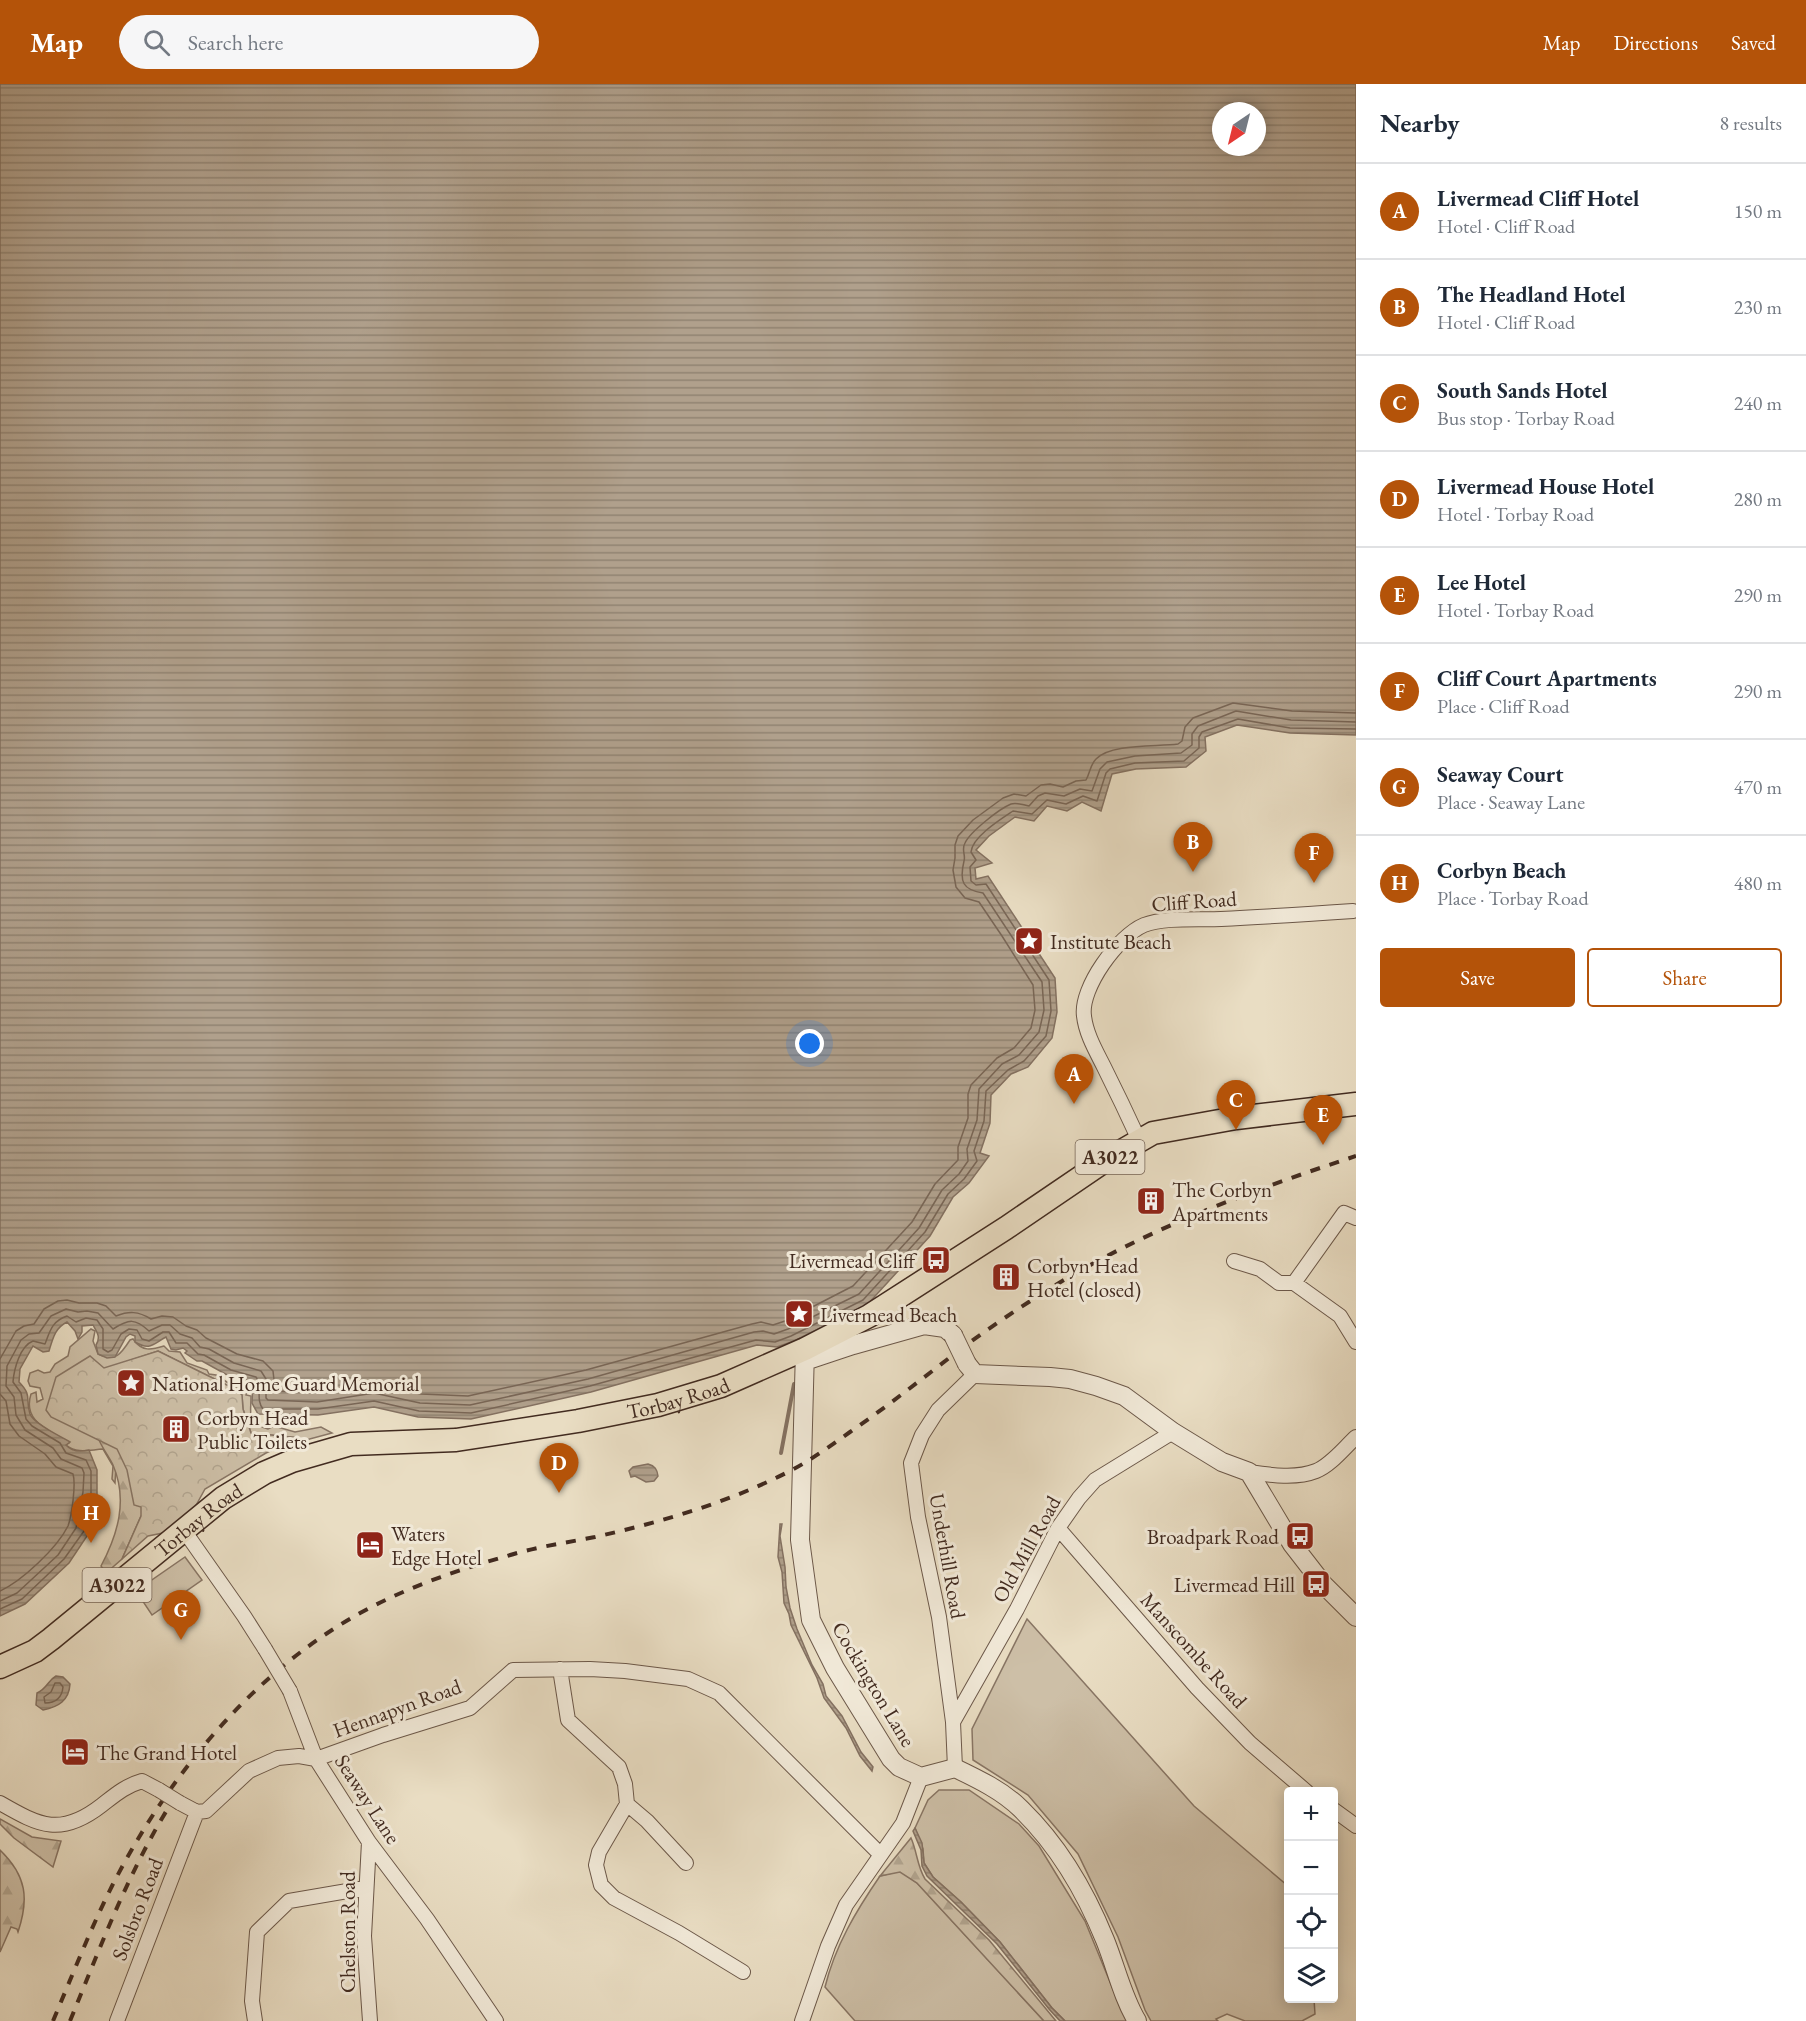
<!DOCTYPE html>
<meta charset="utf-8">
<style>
body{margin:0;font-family:"EB Garamond",serif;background:#f6f6f7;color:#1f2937}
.controls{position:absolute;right:18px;bottom:18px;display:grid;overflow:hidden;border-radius:6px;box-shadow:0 3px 15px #0003}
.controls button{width:54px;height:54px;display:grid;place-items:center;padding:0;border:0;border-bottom:2px solid #e0e1e3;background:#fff;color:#1f2937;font:30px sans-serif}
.compass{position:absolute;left:1212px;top:18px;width:54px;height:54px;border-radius:50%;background:#fff;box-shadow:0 3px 15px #0003;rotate:215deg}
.you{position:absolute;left:810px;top:960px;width:21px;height:21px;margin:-15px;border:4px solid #fff;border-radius:50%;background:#1a73e8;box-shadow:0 0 0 9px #1a73e833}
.badge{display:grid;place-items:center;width:39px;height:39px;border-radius:50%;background:#b45309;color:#fff;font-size:20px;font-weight:700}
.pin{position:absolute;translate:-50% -50px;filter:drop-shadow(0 2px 3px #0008)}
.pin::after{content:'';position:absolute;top:32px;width:21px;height:18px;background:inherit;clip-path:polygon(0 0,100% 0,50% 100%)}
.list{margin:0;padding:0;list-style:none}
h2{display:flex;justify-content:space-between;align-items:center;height:78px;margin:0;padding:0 24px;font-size:26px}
h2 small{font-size:20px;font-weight:400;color:#747a83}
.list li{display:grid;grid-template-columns:39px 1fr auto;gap:18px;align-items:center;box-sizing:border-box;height:96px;padding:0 24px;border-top:2px solid #e0e1e3}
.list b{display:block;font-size:22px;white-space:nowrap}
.list p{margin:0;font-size:20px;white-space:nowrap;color:#747a83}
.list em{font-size:20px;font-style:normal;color:#747a83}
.actions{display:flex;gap:12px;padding:18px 24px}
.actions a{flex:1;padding:14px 0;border:2px solid #b45309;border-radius:6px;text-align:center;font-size:21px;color:#b45309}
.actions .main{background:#b45309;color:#fff}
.icon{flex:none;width:33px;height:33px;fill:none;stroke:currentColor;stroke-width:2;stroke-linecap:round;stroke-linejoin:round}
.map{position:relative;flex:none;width:1356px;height:1937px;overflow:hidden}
header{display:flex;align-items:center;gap:36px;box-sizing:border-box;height:84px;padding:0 30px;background:#b45309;color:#fff}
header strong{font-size:28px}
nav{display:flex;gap:33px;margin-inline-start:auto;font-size:21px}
.search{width:420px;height:54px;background:#f6f6f7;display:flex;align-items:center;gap:15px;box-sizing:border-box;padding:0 21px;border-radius:33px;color:#747a83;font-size:22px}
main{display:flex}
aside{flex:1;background:#fff}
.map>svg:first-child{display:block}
.grass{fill:#cdbfa7;stroke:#887564;stroke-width:1.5}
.forest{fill:url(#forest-firs);stroke:#887564;stroke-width:1.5}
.park{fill:url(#park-crowns);stroke:#887564;stroke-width:1.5}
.water{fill:url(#water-rules);stroke:#847161;stroke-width:1.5;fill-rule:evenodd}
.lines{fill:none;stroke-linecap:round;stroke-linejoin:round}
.shore{stroke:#796656;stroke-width:1.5}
.stream{stroke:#847161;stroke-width:4}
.minor-casing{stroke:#6c5849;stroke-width:16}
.tertiary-casing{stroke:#6c5849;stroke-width:20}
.primary-casing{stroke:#422b20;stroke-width:25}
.minor{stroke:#f1e9d8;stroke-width:14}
.tertiary{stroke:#f1e9d8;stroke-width:18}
.primary{stroke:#e9ddc3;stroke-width:22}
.rail{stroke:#422b20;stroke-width:4;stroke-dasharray:10 10;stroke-linecap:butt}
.minor-bridge-casing{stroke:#6c5849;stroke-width:16;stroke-linecap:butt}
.tertiary-bridge-casing{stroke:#6c5849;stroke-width:20;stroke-linecap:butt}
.minor-bridge{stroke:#f1e9d8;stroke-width:14}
.tertiary-bridge{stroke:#f1e9d8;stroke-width:18}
.labels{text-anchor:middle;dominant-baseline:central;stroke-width:6;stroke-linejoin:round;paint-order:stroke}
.shield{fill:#f1e9d8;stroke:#766457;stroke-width:1.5}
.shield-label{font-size:20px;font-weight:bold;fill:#422b20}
.street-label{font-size:21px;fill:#422b20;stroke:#f1e9d8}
.poi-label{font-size:21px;fill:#422b20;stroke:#f1e9d8;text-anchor:start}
</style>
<header>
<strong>Map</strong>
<div class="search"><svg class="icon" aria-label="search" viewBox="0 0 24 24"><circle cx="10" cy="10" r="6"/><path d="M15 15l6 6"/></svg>Search here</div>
<nav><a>Map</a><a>Directions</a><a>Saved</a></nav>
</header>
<main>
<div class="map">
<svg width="1356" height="1937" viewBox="0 0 1356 1937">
<defs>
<pattern id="forest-firs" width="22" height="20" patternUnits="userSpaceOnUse" patternTransform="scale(1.5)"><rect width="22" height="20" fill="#cdbfa7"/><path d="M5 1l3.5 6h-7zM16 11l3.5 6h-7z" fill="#b1a48f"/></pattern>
<pattern id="park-crowns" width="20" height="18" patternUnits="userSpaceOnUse" patternTransform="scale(1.5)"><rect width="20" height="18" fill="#cdbfa7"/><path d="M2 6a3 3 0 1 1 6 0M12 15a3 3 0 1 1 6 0" fill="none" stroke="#b1a48f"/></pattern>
<pattern id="water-rules" width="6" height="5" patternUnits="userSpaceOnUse" patternTransform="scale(1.5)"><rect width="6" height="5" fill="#b0a08c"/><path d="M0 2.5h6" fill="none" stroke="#918372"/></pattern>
</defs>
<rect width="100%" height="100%" fill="#e9ddc3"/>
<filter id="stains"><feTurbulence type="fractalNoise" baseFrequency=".00333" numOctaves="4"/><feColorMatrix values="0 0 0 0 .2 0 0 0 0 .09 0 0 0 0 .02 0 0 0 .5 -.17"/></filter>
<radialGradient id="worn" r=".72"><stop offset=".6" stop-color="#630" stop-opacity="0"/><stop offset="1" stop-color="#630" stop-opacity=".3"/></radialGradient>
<path class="grass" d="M91,1245L95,1247L93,1257L98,1270C116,1278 121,1270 130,1256L133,1255C142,1268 151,1266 164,1262L169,1267L180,1268L187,1279L207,1286L209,1290L216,1291L233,1302L248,1305L246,1311L251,1312C251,1333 246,1339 268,1345L274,1342L295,1348L321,1343L332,1349L306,1356L299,1354L251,1349L243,1325L242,1311L237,1306L158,1267L104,1285L77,1344L117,1365L115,1399L112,1395L113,1382L103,1365C88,1366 78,1370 66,1361L69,1359C50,1346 22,1338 31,1310L36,1308L37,1318L43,1315L40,1304L30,1302L28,1297L30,1289L38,1286L44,1289L50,1288L55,1280L68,1272L70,1263Z
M185,1473L202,1496L152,1531L136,1507Z
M1027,1535L1194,1722L1288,1802V1914L1314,1915L1315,1930L1302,1937H1245L1227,1930L1216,1935L1218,1937H1151L1145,1926L1118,1853L1078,1770L1028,1711L973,1676L972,1645Z
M939,1706H969L1019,1740L1039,1762L1085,1837L1119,1920L1129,1937H1065L1052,1924L1000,1858L961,1818L933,1793L924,1779L923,1765L915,1744L928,1716Z
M900,1787L917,1799L1044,1937H855L825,1903C835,1862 856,1827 880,1792Z"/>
<path class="forest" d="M99,1356L140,1357L166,1396L141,1432L122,1475L106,1489L101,1482C118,1450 128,1416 113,1381C109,1373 103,1365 99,1356Z
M0,1735L32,1753L61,1757L53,1783L14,1754L0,1740Z
M911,1754C917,1767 917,1782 925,1795L989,1856L1056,1937H1044L917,1799L900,1788L880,1792Z
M0,1766C27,1792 29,1815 18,1848L17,1845L11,1843L0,1868Z"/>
<path class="park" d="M158,1267L237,1306L242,1311L243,1325L251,1349L300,1354L306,1356L283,1361L266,1369L205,1405L183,1445L148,1452L122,1475L141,1432V1423L134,1421L127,1386L117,1365L51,1333L46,1326L56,1293L90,1272L104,1284Z"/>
<path class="water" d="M0,0H1356V651L1290,649L1237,641L1205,653L1206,667L1186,683L1136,685L1112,690L1101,727L1082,718L1067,727L1047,722L1034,737L1015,733L989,752L976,766L992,779L975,784L976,795L988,792L1055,894L1057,928L1052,954L1028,983L1011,990L991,1011L990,1039L980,1069L989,1072L969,1099L953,1113L930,1152L867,1221L794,1257L777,1263L757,1261L591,1308L471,1335L418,1333L374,1323L318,1331L258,1330L252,1319L253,1297L229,1292L202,1277H197L185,1269L187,1267L183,1264L176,1266L171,1265L166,1253C153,1260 150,1267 135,1258V1252L130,1250L126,1253L115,1273L107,1274L98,1270L96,1261C101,1253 97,1248 93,1241L82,1242V1248L78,1255L75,1247L67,1238C55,1244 53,1254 49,1267L43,1268L33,1262L20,1285L19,1298C33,1312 25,1316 30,1330C34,1340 60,1352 70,1358L66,1361C72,1368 80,1368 89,1366L97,1386V1410L89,1449L69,1479L25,1520L0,1532ZM1221,27H1257V63H1221Z
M648,1380C655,1382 657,1385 658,1392L654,1397L646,1398L635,1392L631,1393L629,1387L633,1383Z
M780,1440H782L780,1452L785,1483L786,1503L790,1524L797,1545L812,1581L823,1600L826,1612L842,1632L861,1668L873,1683L872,1687L860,1672L846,1644L824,1614L817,1594L791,1541L789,1530L784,1519L782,1488L778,1473Z
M56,1592L63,1593L70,1600C69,1617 58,1623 43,1626L36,1621L37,1609C48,1604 47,1597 56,1592Z
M915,1744L922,1759L924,1779L933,1793L961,1818L1000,1858L1052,1924L1065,1937H1060L1049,1925L997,1860L927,1792L922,1782L921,1766L913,1747Z"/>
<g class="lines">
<path class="shore" d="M0,1275L16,1247L24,1242L34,1240L44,1225L58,1217L67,1216L79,1219H97L106,1222L116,1232C129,1227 138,1227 151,1235L162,1232L173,1233L186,1242L197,1246L206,1254L237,1270L263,1277L273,1287L275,1305L278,1307L317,1309L374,1300L421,1310L468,1312L586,1286L752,1240L761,1238L773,1241L785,1237L853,1202L912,1138L935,1100L958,1076V1063L968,1034V1010L971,1001L997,974L1014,964L1031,944L1035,926L1033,901L1002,852L979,818L965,814L956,803L953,786L955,774V761L958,752L973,736L1003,714L1014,710L1026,712L1041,701L1050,700L1063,703L1076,697L1086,696C1090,689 1090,681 1096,675C1111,659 1157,663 1178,660L1182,657L1185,643L1193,634L1233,619L1292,627L1356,629
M0,1310L6,1317L10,1340L19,1352L45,1370L56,1383L73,1390C76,1400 72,1431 68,1442C57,1464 22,1497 0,1507
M0,1517L17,1509L58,1471L76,1444L83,1408L84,1389L82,1384L61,1375L53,1364L25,1346L16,1331L14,1313L6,1302L7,1282L21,1256L29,1250L39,1249L51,1232L66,1225L78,1228L87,1227L98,1229L113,1245C129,1235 135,1234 149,1247L162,1241H170L180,1250L192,1254L200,1263L209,1265L234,1279L261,1287L266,1295V1314L268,1316L317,1318L374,1309L420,1319L470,1321L588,1295L754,1248L763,1247L774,1250L788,1245L859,1210L919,1144L942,1106L959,1090L968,1077L967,1065L977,1036L979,1005L1002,980L1019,971L1039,948L1044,926L1042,898L983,809C963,806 959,798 964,777C966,771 961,766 965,759C970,748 999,725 1011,720C1017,718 1023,721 1029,722L1038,712L1045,709L1064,712L1080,705L1092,707L1100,685L1107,678L1135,672L1181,669L1192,661V650L1198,642L1236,627L1291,636L1356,638
M0,1525L22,1515L64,1475L84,1447L91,1409V1387L86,1376L66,1369L60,1359L32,1342L26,1335L21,1309L13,1298C14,1285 20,1262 33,1257L45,1260C50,1247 52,1237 67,1232L76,1238L86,1234L97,1236L103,1245V1265L108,1268L112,1266L121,1250L129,1245L137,1246L142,1255L149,1257L163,1248H169L176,1259H187L198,1270L204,1271L231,1286L256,1293C263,1303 255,1315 263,1325H318L374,1317L419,1327L471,1329L590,1302L756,1256L775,1258L791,1252L863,1216L925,1148L948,1110L964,1095L977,1077L974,1067L984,1037L986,1007L1008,986L1024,977L1046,952L1051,927L1049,896L986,800L976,801L971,797L970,783L976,776L971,768C972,753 1001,735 1013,727L1032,730L1047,716L1066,720L1083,712L1097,717L1106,689L1110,685L1135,679L1184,677L1199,664V653L1202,648L1238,635L1290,644L1356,645
M55,1599H60L63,1603C62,1613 56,1619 45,1619L44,1613L51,1608Z"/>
<path class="stream" d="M781,1369L794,1300"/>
<g class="minor-casing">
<path id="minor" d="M1139,1056C1128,1032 1116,1007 1104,983C1096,967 1086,950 1084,932C1080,904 1118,852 1144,841C1164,833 1199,836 1221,835C1265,833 1309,830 1353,827
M1234,1177L1260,1185L1279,1199H1294L1340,1232L1356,1258
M1294,1199L1344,1129L1356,1134
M1249,1388C1270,1391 1296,1395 1316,1387C1331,1381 1344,1364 1356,1353
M1058,1444L1197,1604L1250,1659L1307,1708
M183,1445L244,1532L265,1565
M560,1585L568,1636L619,1683L625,1700L627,1720L599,1768L596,1781L601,1801L614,1814L679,1849L743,1888
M290,1607L316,1675L369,1758L427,1835L496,1937
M953,1638L1017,1525L1058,1444L1079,1414L1095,1396L1173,1348
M955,1684L953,1638L939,1533L918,1433L911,1379L922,1351L938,1326L975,1290
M0,1719C40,1742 61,1753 102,1721C115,1711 125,1702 142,1697L159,1706
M180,1719L197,1728L206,1727L249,1687L278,1674L299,1672L316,1675L383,1651L470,1624L513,1586L590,1585L625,1587L688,1595L719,1609L880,1770
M627,1720L647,1737L686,1779
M1334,1726L1356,1742
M369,1758L364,1852L370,1937
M117,1937L197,1728
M255,1937L252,1917L257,1848L289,1817L365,1804
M802,1937L828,1862L846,1821L903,1739L921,1693"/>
</g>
<g class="tertiary-casing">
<path id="tertiary" d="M805,1265L800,1456L811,1536L835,1584L891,1675L899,1683L921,1693L955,1684C978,1695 1003,1707 1021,1725C1058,1761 1086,1809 1105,1856C1116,1883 1122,1912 1137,1937
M805,1277L853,1261L924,1241L945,1244L953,1251
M967,1280L975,1290L1050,1293L1070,1295L1096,1302L1124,1312L1173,1348L1222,1378L1249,1388L1292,1460L1323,1500L1356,1533"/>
</g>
<g class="primary-casing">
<g id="primary">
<path id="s1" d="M0,1583L35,1567L51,1555L223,1414L264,1389L292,1377L351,1360L456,1356L578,1337L658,1321L721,1302L805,1265L869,1232L1006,1144L1106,1076L1153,1049L1236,1034L1356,1020"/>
</g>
</g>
<use href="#minor" class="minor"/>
<use href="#tertiary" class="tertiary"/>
<use href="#primary" class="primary"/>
<path class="rail" d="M53,1937C72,1892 90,1846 112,1802C168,1692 253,1588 362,1528C408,1503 457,1486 507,1472C535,1463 565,1459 595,1453C661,1438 727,1419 788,1388C810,1377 830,1362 850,1348C888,1322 924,1293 961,1265C985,1247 1010,1230 1035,1214C1133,1150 1246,1108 1356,1072
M70,1937C102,1859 132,1778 179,1707"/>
<g class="minor-bridge-casing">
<path id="minor-bridge" d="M265,1565L290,1607
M159,1706L180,1719"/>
</g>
<g class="tertiary-bridge-casing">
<path id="tertiary-bridge" d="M953,1251L967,1280"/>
</g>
<use href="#minor-bridge" class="minor-bridge"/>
<use href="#tertiary-bridge" class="tertiary-bridge"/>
</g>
<defs>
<g id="sight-square" transform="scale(1.5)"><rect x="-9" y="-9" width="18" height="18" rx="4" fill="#8f2418" stroke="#f1e9d8"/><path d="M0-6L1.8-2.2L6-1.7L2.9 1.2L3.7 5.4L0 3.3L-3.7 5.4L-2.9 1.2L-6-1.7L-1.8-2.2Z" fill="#fff"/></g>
<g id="building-square" transform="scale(1.5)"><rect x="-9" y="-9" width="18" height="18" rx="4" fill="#8f2418" stroke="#f1e9d8"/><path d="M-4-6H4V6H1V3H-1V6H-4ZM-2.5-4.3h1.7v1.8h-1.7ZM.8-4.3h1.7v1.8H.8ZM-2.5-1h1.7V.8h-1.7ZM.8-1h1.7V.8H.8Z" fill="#fff"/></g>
<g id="bus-square" transform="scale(1.5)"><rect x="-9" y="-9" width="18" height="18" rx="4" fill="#8f2418" stroke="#f1e9d8"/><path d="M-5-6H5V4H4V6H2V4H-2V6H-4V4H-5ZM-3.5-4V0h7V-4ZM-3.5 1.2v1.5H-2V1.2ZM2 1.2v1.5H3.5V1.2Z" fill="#fff"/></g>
<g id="hotel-square" transform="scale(1.5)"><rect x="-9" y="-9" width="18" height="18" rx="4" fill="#8f2418" stroke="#f1e9d8"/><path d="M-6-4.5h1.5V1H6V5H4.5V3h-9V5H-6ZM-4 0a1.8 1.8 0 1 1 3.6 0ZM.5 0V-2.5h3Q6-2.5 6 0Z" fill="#fff"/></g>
</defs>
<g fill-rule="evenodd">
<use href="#sight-square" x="1029" y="857"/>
<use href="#building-square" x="1151" y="1117"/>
<use href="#bus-square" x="936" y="1176"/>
<use href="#building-square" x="1006" y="1193"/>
<use href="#sight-square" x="799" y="1230"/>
<use href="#sight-square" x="131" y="1299"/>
<use href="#building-square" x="176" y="1345"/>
<use href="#bus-square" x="1300" y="1452"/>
<use href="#hotel-square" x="370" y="1461"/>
<use href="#bus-square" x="1316" y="1500"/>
<use href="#hotel-square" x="75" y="1668"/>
</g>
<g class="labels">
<g class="shield">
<rect x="1075.5" y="1056" width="69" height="34" rx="4.5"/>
<rect x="82.5" y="1484" width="69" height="34" rx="4.5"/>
</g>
<g class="shield-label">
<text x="1110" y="1073">A3022</text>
<text x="117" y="1501">A3022</text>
</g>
<g class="street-label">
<text transform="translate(1194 817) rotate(-4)">Cliff Road</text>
<text stroke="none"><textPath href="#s1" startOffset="752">Torbay Road</textPath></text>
<text stroke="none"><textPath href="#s1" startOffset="248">Torbay Road</textPath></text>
<text transform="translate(1026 1465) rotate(-61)">Old Mill Road</text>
<text transform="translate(948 1472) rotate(80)">Underhill Road</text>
<text transform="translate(1194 1566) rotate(48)">Manscombe Road</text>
<text transform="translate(874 1600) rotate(59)">Cockington Lane</text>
<text transform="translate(397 1624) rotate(-20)">Hennapyn Road</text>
<text transform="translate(368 1715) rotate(57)">Seaway Lane</text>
<text transform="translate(137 1825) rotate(-69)">Solsbro Road</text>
<text transform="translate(347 1848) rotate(-90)">Chelston Road</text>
</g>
<g class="poi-label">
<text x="1050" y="857">Institute Beach</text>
<text x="1172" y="1105">The Corbyn<tspan x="1172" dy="24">Apartments</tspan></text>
<text x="915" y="1176" text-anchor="end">Livermead Cliff</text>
<text x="1027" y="1181">Corbyn Head<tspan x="1027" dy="24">Hotel (closed)</tspan></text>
<text x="820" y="1230">Livermead Beach</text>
<text x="152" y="1299">National Home Guard Memorial</text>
<text x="197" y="1333">Corbyn Head<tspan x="197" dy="24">Public Toilets</tspan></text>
<text x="391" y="1449">Waters<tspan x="391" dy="24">Edge Hotel</tspan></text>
<text x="1279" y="1452" text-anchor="end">Broadpark Road</text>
<text x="1295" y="1500" text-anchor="end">Livermead Hill</text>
<text x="96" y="1668">The Grand Hotel</text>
</g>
</g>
<rect width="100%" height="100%" filter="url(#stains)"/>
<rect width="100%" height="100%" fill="url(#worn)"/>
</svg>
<div class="controls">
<button>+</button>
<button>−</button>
<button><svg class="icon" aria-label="locate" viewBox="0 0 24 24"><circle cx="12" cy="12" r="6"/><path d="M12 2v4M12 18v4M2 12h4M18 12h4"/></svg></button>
<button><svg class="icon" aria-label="layers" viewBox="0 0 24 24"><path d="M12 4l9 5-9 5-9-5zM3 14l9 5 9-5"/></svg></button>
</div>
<svg class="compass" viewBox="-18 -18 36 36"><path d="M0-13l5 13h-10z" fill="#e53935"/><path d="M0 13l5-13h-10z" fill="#747a83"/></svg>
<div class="you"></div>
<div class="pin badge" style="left:1074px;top:1020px">A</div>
<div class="pin badge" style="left:1193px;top:788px">B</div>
<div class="pin badge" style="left:1236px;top:1046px">C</div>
<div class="pin badge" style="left:559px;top:1409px">D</div>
<div class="pin badge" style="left:1323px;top:1061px">E</div>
<div class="pin badge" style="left:1314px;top:799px">F</div>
<div class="pin badge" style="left:181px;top:1556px">G</div>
<div class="pin badge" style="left:91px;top:1459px">H</div>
</div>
<aside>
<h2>Nearby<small>8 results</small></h2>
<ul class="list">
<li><span class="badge">A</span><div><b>Livermead Cliff Hotel</b><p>Hotel · Cliff Road</p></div><em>150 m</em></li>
<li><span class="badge">B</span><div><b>The Headland Hotel</b><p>Hotel · Cliff Road</p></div><em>230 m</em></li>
<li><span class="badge">C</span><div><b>South Sands Hotel</b><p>Bus stop · Torbay Road</p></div><em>240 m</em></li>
<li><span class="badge">D</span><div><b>Livermead House Hotel</b><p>Hotel · Torbay Road</p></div><em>280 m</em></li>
<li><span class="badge">E</span><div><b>Lee Hotel</b><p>Hotel · Torbay Road</p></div><em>290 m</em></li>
<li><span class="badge">F</span><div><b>Cliff Court Apartments</b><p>Place · Cliff Road</p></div><em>290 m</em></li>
<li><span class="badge">G</span><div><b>Seaway Court</b><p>Place · Seaway Lane</p></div><em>470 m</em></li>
<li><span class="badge">H</span><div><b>Corbyn Beach</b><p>Place · Torbay Road</p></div><em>480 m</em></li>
</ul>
<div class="actions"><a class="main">Save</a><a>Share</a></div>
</aside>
</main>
